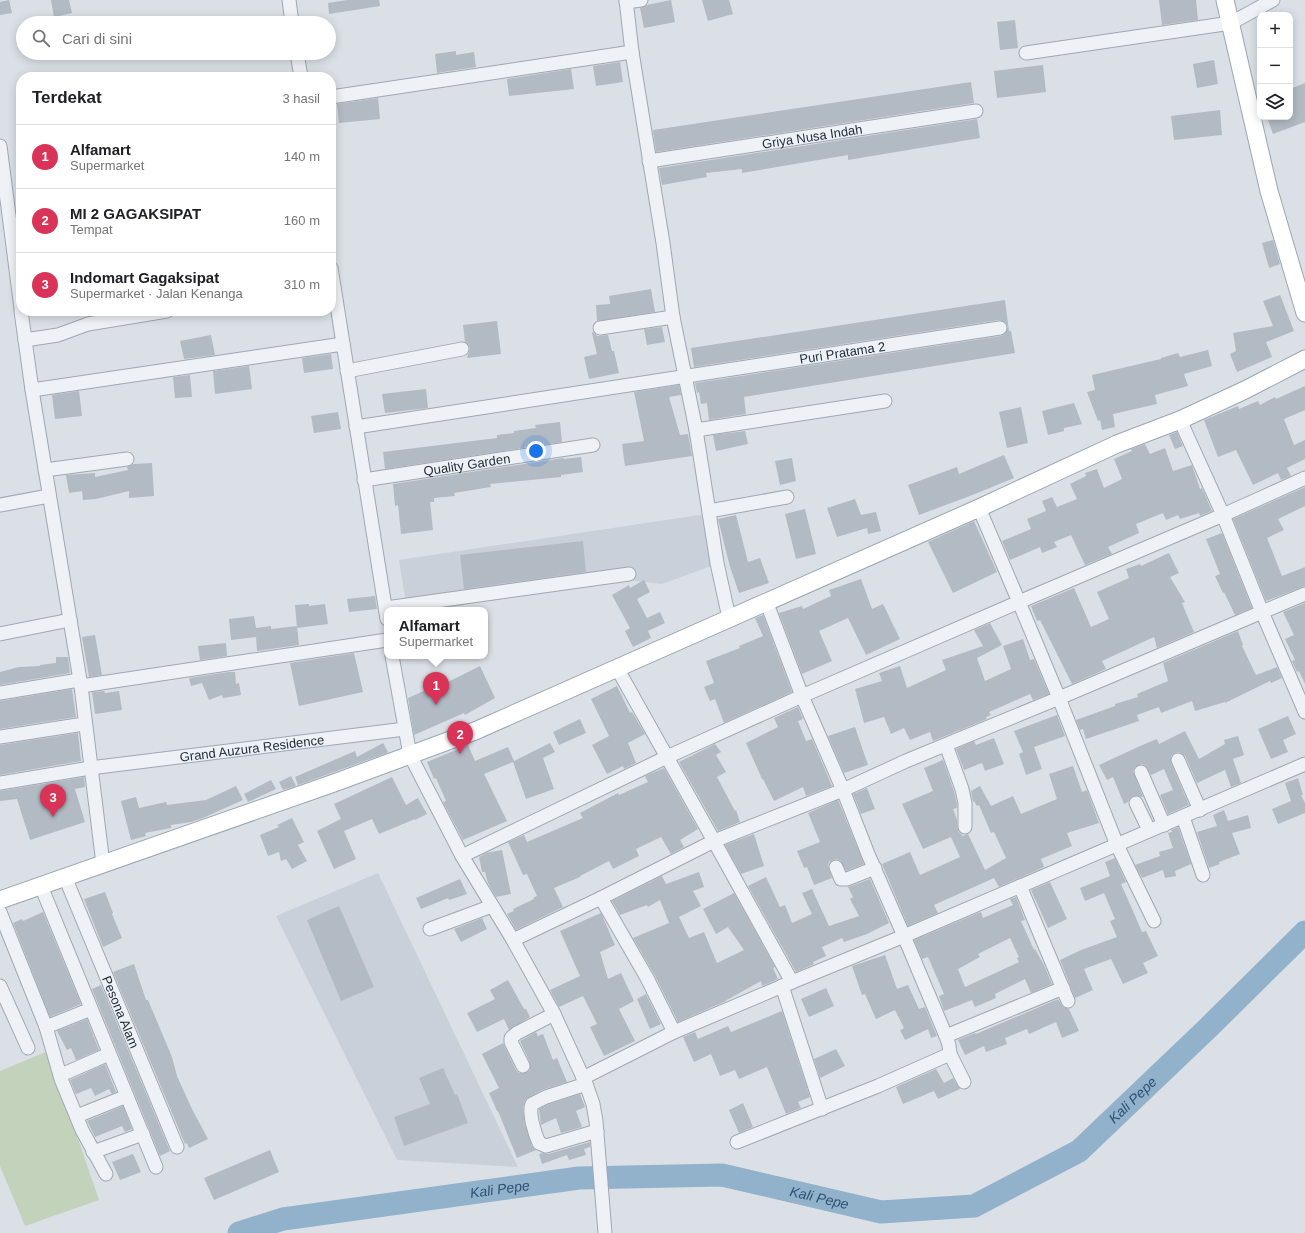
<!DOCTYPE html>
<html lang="id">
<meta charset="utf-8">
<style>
body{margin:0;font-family:Helvetica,sans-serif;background:#f6f6f6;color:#202124}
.controls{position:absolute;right:12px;top:12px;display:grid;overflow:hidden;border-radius:8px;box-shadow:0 2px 10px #0003}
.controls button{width:36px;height:36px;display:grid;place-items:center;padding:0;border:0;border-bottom:1px solid #e0e0e0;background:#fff;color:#202124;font:20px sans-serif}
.you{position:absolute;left:536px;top:451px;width:14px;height:14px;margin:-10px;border:3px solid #fff;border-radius:50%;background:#1a73e8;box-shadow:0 0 0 6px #1a73e833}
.badge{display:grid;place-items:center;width:26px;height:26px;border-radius:50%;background:#d93358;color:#fff;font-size:13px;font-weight:700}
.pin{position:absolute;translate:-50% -33px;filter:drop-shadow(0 1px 2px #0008)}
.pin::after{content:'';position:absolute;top:21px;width:14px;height:12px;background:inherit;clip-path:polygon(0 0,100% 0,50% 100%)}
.popup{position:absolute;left:384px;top:607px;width:104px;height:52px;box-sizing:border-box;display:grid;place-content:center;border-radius:8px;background:#fff;filter:drop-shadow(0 1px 3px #0005);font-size:13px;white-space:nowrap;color:#757577}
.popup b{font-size:15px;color:#202124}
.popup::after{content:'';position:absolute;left:50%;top:100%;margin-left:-8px;border:8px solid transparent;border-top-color:#fff}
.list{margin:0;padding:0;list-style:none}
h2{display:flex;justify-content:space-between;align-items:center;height:52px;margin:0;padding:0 16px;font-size:17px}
h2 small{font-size:13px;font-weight:400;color:#757577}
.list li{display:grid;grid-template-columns:26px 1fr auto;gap:12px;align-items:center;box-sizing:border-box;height:64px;padding:0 16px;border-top:1px solid #e0e0e0}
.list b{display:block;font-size:15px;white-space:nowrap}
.list p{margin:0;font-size:13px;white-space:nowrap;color:#757577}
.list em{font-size:13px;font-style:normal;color:#757577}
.icon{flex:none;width:22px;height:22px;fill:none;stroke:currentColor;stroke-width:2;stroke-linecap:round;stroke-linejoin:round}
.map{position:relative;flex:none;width:1305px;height:1233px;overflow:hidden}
.search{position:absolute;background:#fff;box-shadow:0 2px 10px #0003;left:16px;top:16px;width:320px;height:44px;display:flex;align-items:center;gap:10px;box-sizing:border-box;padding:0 14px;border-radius:22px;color:#757577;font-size:15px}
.panel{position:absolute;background:#fff;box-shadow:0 2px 10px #0003;left:16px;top:72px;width:320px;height:244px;border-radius:16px}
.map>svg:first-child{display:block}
.built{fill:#c9d0d9}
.green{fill:#c3d2bb}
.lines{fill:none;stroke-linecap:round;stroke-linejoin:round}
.river{stroke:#92b2cb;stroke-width:23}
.building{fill:#b2bac4;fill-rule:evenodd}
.minor-casing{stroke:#a0a7b1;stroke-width:15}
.major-casing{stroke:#99a6b3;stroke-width:19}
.minor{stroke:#eef1f5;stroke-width:13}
.major{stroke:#fff;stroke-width:17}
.labels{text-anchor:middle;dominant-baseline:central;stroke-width:3.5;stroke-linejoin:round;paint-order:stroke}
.street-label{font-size:13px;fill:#242f3e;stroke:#eaeff5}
.water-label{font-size:14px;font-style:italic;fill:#2b5175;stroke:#eaeff5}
</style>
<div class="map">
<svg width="1305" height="1233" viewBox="0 0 1305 1233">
<rect width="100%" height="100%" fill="#dbe0e7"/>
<path class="built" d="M706,514L717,564L662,584L619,579L435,610H399L407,609L399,560Z
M378,873L518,1167L397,1160L276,916Z"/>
<path class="green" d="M48,1051L99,1200L25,1226L0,1166V1071Z"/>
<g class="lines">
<path class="river" id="s1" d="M239,1233L283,1219L579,1178L722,1175L881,1212L974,1206L1079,1151L1209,1027L1305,932"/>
</g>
<path class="building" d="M9,0L12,13L0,15V2Z
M51,0H69L72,13L54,17Z
M347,0H379L380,6L329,14L328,3Z
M671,0L675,22L644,28L640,8L647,5Z
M702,0H729L733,14L708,21Z
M1159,0H1196L1198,20L1162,25Z
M1015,20L1018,48L1000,50L997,22Z
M456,51V55L474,52L476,67L437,73L435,54Z
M1214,60L1218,84L1197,88L1193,64Z
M620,62L623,82L596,86L593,66Z
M1043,65L1046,92L997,98L994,71Z
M571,69L574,89L509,96L507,79Z
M971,82L974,103L656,152L653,130Z
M1305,83V122L1273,134L1267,117H1290V89Z
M378,98L380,119L339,123L337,104Z
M1220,110L1222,135L1174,140L1171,116Z
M977,119L980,138L848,160V155L742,173V169L706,173L707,177L662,185L659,168Z
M1273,240L1280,264L1269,268L1262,243Z
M651,289L655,312L597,321L596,305L610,304L609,296Z
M1280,295L1294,331L1266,342L1272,357L1237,372L1230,354L1236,351L1233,333L1273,326L1263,301Z
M1005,300L1009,331H1011L1015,353L744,397L746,414L709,420L707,403L701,404L699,392L697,393L695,383L1001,336L1005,334L1008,327L1006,323L999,320L694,367L691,348Z
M497,321L501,354L467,358L470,348L468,344L465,342L463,325Z
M662,327L665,342L647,345L644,329Z
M593,332L597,336L608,335L612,351H614L619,373L589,379L584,357L597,354L592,333Z
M211,335L215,355L184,359L180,341Z
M1208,350L1212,366L1184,374L1188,386L1155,395L1157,404L1113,414L1115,427L1102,430L1100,420L1098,421L1087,392L1095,390L1092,375L1161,359V358L1178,353L1180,357Z
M331,354L333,369L304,373L302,358Z
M249,366L252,389L215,394L213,371Z
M190,375L192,397L175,398L173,377Z
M679,385L681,395L669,397L680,435L688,434L692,456L625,466L622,444L644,441L634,392Z
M1305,386V410L1284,419L1294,445L1305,440V459L1287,468L1291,476L1281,480L1278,473L1253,485L1236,450L1218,457L1204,420L1238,406L1239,409L1258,401L1260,405L1275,397L1276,399Z
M426,389L428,408L385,413L382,394Z
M79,391L82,416L55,419L52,395Z
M1074,403L1082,424L1064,428V431L1048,435L1042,411Z
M1021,407L1028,443L1007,448L999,412Z
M338,412L341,429L314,433L311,416Z
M560,422L562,442L385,469L383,452L497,438V435L514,433V431L536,428L535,425Z
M745,431L748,444L716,451L713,435Z
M1177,432L1183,446L1175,449L1169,435Z
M1145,444L1150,454L1165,448L1173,471L1192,465L1200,489L1202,488L1212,511L1200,516L1199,513L1180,519L1178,515L1166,520L1163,513L1136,524L1139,533L1108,547L1112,554L1085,565L1071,535L1054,542L1057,547L1042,553L1040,547L1010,560L1002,541L1031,529L1027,519L1046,511L1042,501L1052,497L1057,507L1077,499L1070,484L1086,476L1085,473L1097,469L1104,488L1122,479L1114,459L1132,451L1131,449Z
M1004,455L1014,478L975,494L919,515L908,485L957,467L959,474Z
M581,457L583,472L561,475V477L490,484L491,487L454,493L455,496L434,498V502H430L433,530L401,534L398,505L395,506L393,484L563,458L564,459Z
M792,458L796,481L780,485L775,461Z
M152,463L154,496L129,498V491L96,499L83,500L82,491L69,493L66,475L95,473V477L128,470L127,467L133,464Z
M1305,487V506L1278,519L1284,530L1267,538L1282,576L1305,567V586L1266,601L1233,519Z
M855,499L861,515L876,512L881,531L868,534L867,528L837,537L827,508Z
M805,509L816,554L796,559L785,514Z
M736,515L748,562L760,558L769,583L739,593L730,567L718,519Z
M974,521L997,572L953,593L928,542Z
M1222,533L1252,608L1235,615L1224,592L1223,593L1215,576L1220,574L1206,539Z
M583,541L586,572L464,589L460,555Z
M1169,553L1179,573L1170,577L1185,602L1182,603L1194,632L1157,648L1154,637L1102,661L1106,669L1072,684L1040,620L1037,621L1031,606L1074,588L1091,627L1109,619L1097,592L1129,578L1126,569L1140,564L1141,566Z
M861,579L872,609L883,604L900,639L866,655L848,618L819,631L832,661L802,674L779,613L802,606L803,609L831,596L829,590Z
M644,580L650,592L637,599L647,618L660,612L665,623L648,631L651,638L633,647L625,631L630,628L612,595L629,585L630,588Z
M375,596L377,609L349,612L347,599Z
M1305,603V684L1299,671L1297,672L1292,661L1295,660L1285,639L1294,635L1283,612Z
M309,604V606L325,604L328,624L297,628L295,605Z
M763,615L792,692L724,723L715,699L710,701L704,687L714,683L706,661L740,648L739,646L763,636L755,618Z
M254,616L256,628L271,626V629L297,626L299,645L257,651L256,637L231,640L229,619Z
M990,623L1002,645L977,658L985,681L1011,669L1003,646L1023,639L1030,660L1034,659L1049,694L1033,700L1030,694L989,712L991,715L986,717L987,719L933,741L930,732L910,740L904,728L891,734L884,717L864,723L855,689L882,681L879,673L900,666L907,688L946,670L942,660L983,646L974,630Z
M1238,631L1243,645L1242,646L1256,675L1277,667L1282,678L1271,683L1270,681L1225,703V702L1195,711L1192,701L1161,713L1159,707L1137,715L1139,721L1086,739L1083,729L1080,730L1076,720L1115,706V704L1138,697L1137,694L1168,681L1163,663Z
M95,635L102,675L89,677L82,637Z
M226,643L227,656L200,660L198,646Z
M354,653L363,692L299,706L290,663Z
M56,657H68L70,673L0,685V672L19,667L40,666V665L56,663Z
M480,666L495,698L465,715L464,713L414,735L408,698L437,685L438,687Z
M229,672H235L236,684L239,683L241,695L223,698L222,695L209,700L202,683L191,686L189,678Z
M617,686L630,713L632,712L645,734L628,743L636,763L624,769L623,766L607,774L592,745L609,736L591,699Z
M72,689L76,717L0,729V701Z
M104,691L105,693L119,691L122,710L95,714L92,692Z
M798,707L803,719L798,721L806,741L812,739L832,786L806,796L803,787L774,801L763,779H762L746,743L778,727L774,718Z
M1057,715L1065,736L1034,747L1042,769L1026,775L1019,754L1023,752L1014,731Z
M1288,716L1296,734L1283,740L1288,752L1271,759L1258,729Z
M580,719L586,733L559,745L553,732Z
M855,727L868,765L844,773L828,736Z
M1185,731L1199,759L1225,744L1224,740L1238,736L1244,755L1233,759L1241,783L1231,787L1225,770L1197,783L1185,756L1179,752L1175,753L1171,756V763L1189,805L1168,814L1160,795L1173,790L1164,769L1151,775L1146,766L1142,764L1135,767L1133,771L1143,797L1133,796L1130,798L1128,802L1124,804L1113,777L1107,780L1099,765L1140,746L1157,739L1159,744Z
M78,733L81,761L0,775V745Z
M994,738L1004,764L985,771L982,763L964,770L956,749L974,741L976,745Z
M383,743L388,752L387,753L298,785L295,777L355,751L357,757Z
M550,743L555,752L543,758L554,789L526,799L513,762L484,774L507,821L463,840L443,802L446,801L436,778L434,779L427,762L468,745L475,761L508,747L514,761Z
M715,744L721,752L716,755L726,772L717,777L735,811L736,810L740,822L718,831L679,762Z
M943,760L954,791L957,804V808L953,809L957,820L958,831L963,836L968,834L985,870L1006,858L994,832L991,833L979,805L977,806L974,801L973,802L971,791L980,786L991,806L1013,796L1021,814L1057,799L1049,774L1073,766L1082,792L1087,790L1099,823L1067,833L1072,846L1041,859L1044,867L999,887L994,878L934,905L938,913L908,926L882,864L910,852L920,875L960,857L951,837L923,849L902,804L933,791L924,768Z
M664,768L698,829L680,840L684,847L671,854L661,837L636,849L639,856L613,869L609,861L580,876V877L554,888L563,907L516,930L507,914L514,911L513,909L534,899L533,898L537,896L527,874L523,875L508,842L524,835L527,842L583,818L580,813L618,793L619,795L648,782L645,776Z
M291,776L296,786L283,790L279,782Z
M84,777L85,787L75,789L85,822L30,840L17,799L0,801V791Z
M392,777L406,805L418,798L427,814L415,820V819L379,834L372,819L344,831L356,859L334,869L317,831L341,819L334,804Z
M1298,778L1303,795H1301L1305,803V813L1278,824L1272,809L1291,801L1285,783Z
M271,780L276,789L248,802L244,794Z
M236,786L243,800L203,818L191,822L171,825V828L145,833L146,836L131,840L121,801L136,797L139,808L166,802L167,805L206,800Z
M867,788L875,809L861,814L853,794Z
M838,800L864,864L846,871L841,861L837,859L833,860L829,862L828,866L832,878L814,885L807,867L804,868L797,851L820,842L808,813Z
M1224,810L1228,821L1248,815L1251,828L1232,833L1240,854L1219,862L1220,864L1209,868L1197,832L1217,826L1213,815Z
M292,818L304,842L298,845L307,861L292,869L286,859L281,861L279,852L268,856L260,835L279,827L277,825Z
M1178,827L1191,864L1175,871L1176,876L1165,878L1163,870L1142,878L1135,865L1160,856L1159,852L1173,848L1168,833L1172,832L1171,830Z
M754,834L764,866L741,874L725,845Z
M502,850L511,894L496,897L488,883L485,872H482L479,857L486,853Z
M1115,858L1126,882L1121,884L1133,911L1142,932L1146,931L1158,956L1143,963L1148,973L1123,984L1111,959L1084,969L1093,990L1075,998L1060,960L1081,950L1117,937L1110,921L1115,919L1104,893L1085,901L1080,888L1110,876L1105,862Z
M699,872L704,887L693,891L701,906L679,917L689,938L704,932L717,963L744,950L728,927L716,934L703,909L734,893L775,967L773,968L778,979L762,986L761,981L725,1001H726L678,1022L654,974L633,938L669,923L660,900L648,907L647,905L620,915L612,901L662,876L666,884Z
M766,877L780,907L785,905L792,923L812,914L802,893L812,889L829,926L859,916L850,899L853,897L848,887L870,879L889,923L867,934L844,942L842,938L822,947L826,956L813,962L814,964L796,972L748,886Z
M460,879L467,894L449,900L448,898L421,909L416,898Z
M1050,882L1067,919L1048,928L1031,890Z
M105,892L113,913L112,914L122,938L103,947L84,899Z
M1016,897L1025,920L1021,921L1034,950L1035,949L1044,965L1052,984L1031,993L1025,979L995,994L996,998L975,1007L972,1000L944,1011L939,996L944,994L928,957L922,959L914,940L978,913L981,912L983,918L1013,905L1010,899ZM1010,938L1019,957L1017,958L1019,962L965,987L958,969L980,957L978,954Z
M339,906L374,987L341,1001L307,920Z
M43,912L81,1004L50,1017L13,923L22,919L23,921Z
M601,913L615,945L600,952L608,979L621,973L634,1001L619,1009L635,1041L604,1056L590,1027L597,1024L583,996L559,1007L550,990L580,976L560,931Z
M482,918L487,929L461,942L454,929Z
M885,955L897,989L908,985L919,1009L925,1007L937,1036L931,1038L928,1029L905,1040L900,1030L904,1028L895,1010L876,1019L865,994L862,995L852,966Z
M134,964L146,1000H148L172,1057L177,1076L192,1109L208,1139L189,1148L187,1143L185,1144L113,972Z
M508,980L524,1009H526L530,1017L509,1030L504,1019L477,1032L467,1013L495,999L490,990Z
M101,985L170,1151L160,1156L92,989Z
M826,988L834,1006L809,1017L801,999Z
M646,994L661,1024L650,1029L637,999Z
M1058,999L1063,1007L1069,1009L1079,1031L1062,1038L1056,1022L1029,1034L1027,1029L1005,1038L1007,1044L986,1052L984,1046L965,1055L958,1040L975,1033L976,1034Z
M782,1011L810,1097L798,1102L801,1108L786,1114L767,1067L739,1079L735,1070L720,1076L711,1054L694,1062L683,1037L695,1032L698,1039L728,1026L731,1032Z
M87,1019L99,1050L76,1060L71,1048L67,1050L57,1031Z
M536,1032L538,1036L543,1034L553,1060L557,1058L567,1082L542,1090L526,1099L523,1108L525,1125L532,1146L536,1150L517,1158L498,1111H497L489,1093L499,1088L482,1054L503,1043L516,1070L519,1073H526L530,1070V1063L520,1041Z
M836,1049L845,1066L820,1078L814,1059Z
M105,1064L116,1092L112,1094L109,1089L95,1096L91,1088L76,1094L70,1080Z
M443,1068L455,1095L457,1094L468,1123L404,1146L394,1117L430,1104L419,1078Z
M936,1069L944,1083L953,1078L960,1089L938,1099L934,1091L903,1104L896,1087Z
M580,1094L585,1107L576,1111L582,1127L561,1133L556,1118L541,1125L539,1109L549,1104Z
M743,1103L753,1127L739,1133L729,1110Z
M123,1106L132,1129L125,1132L122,1126L95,1137L87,1121Z
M590,1142V1147L584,1149L586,1155L569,1160L567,1155L542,1164L539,1154L542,1153L548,1154Z
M270,1150L279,1172L214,1200L204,1178Z
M133,1154L141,1172L120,1180L112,1162Z"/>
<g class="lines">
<g class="minor-casing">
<g id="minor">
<path d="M289,0L292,23"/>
<path d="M626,0L632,52L663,243L673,317L696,430L717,563L729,618"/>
<path d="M626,2L641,0"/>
<path d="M297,53L301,77"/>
<path d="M1026,53L1231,23L1273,0"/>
<path d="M331,97L632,52"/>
<path d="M0,146L21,308"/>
<path id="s2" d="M649,161L976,111"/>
<path d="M331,268L387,619"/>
<path d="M21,311L32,390L81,686L103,864"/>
<path d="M600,328L673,317"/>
<path d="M25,340L58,335L88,324L167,311"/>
<path d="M347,371L462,349"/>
<path d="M32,390L343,344"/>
<path d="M1180,420L1223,515L1305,478"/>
<path id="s3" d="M356,427L1000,328"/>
<path d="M696,430L885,401"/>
<path d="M45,470L127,459"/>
<path id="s4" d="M364,480L593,445"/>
<path d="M0,505L49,496"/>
<path d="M709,511L787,497"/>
<path d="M1223,515L1262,612L1059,698L1019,602Z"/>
<path d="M1305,594L1262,612L1305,712"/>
<path d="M766,601L802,696L843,790L906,761L1059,698L1117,845L1154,921"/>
<path d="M386,608L629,574"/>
<path d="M0,634L70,620"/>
<path d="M392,656L410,755L462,856L513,940L554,1014L586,1084L593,1104L596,1121L605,1233"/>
<path d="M617,668L714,841L843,790L868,854L904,936L792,982"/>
<path d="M81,686L387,640"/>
<path d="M0,693L79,680"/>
<path d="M0,737L84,724"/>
<path d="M946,745L962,789L965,803V827"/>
<path d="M1178,760L1200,810"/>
<path id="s5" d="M98,767L405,729"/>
<path d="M1141,772L1164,825"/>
<path d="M0,783L90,768"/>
<path d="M1136,803L1149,830"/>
<path d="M1183,817L1203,875"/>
<path d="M462,856L667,757L802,696L1019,602L979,508"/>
<path d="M836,867L841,879H847L875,868"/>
<path id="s6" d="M65,877L177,1147"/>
<path d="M41,886L156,1167"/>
<path d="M1020,886L1068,1001"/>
<path d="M601,898L714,841L792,982L674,1032"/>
<path d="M0,912L46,1027L91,1009"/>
<path d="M430,929L492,906"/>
<path d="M513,940L601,898L647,978L674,1032L583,1078"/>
<path d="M0,986L28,1048"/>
<path d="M782,986L822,1109"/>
<path d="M46,1027L61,1079L82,1130L106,1174"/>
<path d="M946,1036L1063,988"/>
<path d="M523,1066L511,1042V1038L517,1033L554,1014"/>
<path d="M61,1075L109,1054"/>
<path d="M964,1082L950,1054L949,1045L946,1036L904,936L1305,764"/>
<path d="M586,1084L546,1097L532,1104C528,1113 535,1134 539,1143L546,1146L597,1131"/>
<path d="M77,1116L127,1096"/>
<path d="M737,1142L878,1086L950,1054"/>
<path d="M93,1152L143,1134"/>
</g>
</g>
<g class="major-casing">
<path id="major" d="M1225,0L1269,191L1305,313
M0,900L334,783L475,731L979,508L1117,444L1180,420L1245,390L1305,359"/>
</g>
<use href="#minor" class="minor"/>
<use href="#major" class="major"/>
</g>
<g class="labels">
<g class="street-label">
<text stroke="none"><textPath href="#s2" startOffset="165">Griya Nusa Indah</textPath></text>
<text stroke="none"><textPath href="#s3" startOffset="492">Puri Pratama 2</textPath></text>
<text stroke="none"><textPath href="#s4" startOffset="104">Quality Garden</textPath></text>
<text stroke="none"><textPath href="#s5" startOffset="155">Grand Auzura Residence</textPath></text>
<text stroke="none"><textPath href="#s6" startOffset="146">Pesona Alam</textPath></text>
</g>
<g class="water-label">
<text stroke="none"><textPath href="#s1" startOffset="937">Kali Pepe</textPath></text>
<text stroke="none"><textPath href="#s1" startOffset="265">Kali Pepe</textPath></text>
<text stroke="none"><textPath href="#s1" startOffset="588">Kali Pepe</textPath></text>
</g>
</g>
</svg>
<div class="controls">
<button>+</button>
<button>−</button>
<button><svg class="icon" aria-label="layers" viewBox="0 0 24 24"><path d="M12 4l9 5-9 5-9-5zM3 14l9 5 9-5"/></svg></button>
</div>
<div class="you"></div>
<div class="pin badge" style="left:436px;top:705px">1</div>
<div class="popup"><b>Alfamart</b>Supermarket</div>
<div class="pin badge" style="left:460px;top:754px">2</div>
<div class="pin badge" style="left:53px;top:817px">3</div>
<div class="search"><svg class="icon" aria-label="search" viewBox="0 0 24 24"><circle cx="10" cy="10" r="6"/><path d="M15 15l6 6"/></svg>Cari di sini</div>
<section class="panel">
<h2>Terdekat<small>3 hasil</small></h2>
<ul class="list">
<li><span class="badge">1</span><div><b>Alfamart</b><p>Supermarket</p></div><em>140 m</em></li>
<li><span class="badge">2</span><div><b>MI 2 GAGAKSIPAT</b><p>Tempat</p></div><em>160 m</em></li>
<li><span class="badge">3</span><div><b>Indomart Gagaksipat</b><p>Supermarket · Jalan Kenanga</p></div><em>310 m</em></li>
</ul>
</section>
</div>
